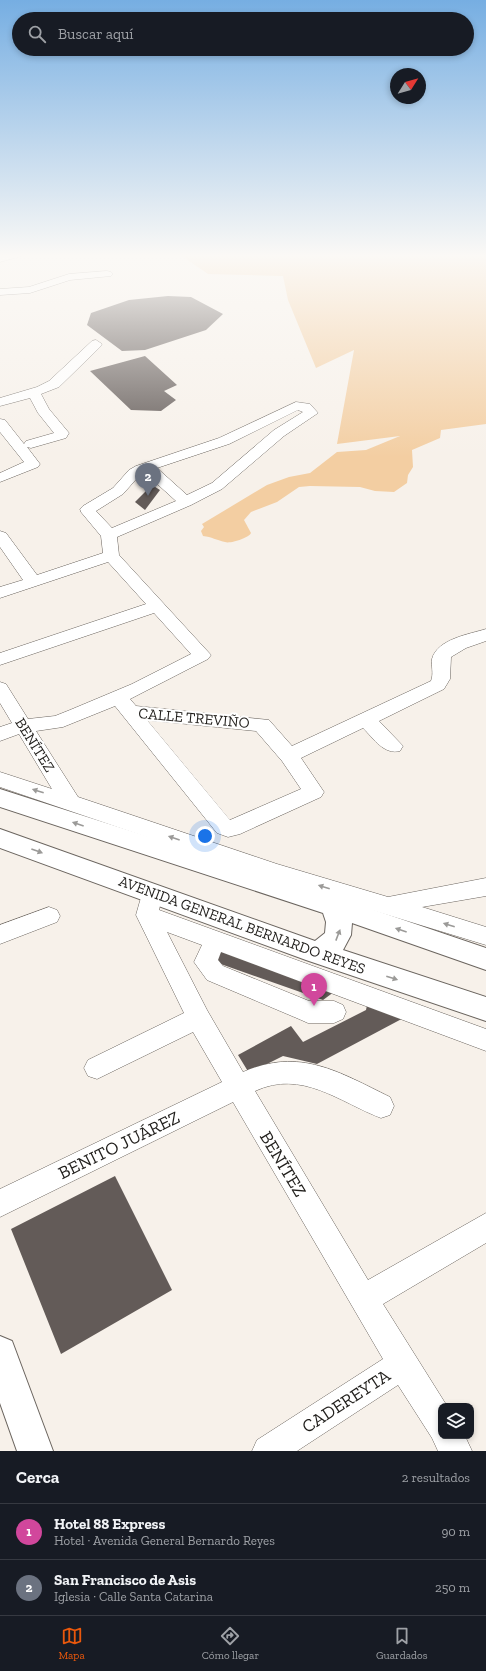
<!DOCTYPE html>
<html lang="es">
<meta charset="utf-8">
<style>
body{margin:0;font-family:"Zilla Slab",serif;background:#242831;color:#f1f3f6}
.controls{position:absolute;right:12px;bottom:12px;display:grid;overflow:hidden;border-radius:8px;box-shadow:0 2px 6px #0003}
.controls button{width:36px;height:36px;display:grid;place-items:center;padding:0;border:0;border-bottom:1px solid #363941;background:#171b24;color:#f1f3f6;font:20px sans-serif}
.compass{position:absolute;left:390px;top:68px;width:36px;height:36px;border-radius:50%;background:#171b24;box-shadow:0 2px 6px #0003;rotate:53deg}
.you{position:absolute;left:205px;top:836px;width:14px;height:14px;margin:-10px;border:3px solid #fff;border-radius:50%;background:#1a73e8;box-shadow:0 0 0 6px #1a73e833}
.badge{display:grid;place-items:center;width:26px;height:26px;border-radius:50%;background:#ea580c;color:#fff;font-size:13px;font-weight:700}
.pin{position:absolute;translate:-50% -33px;filter:drop-shadow(0 1px 2px #0008)}
.pin::after{content:'';position:absolute;top:21px;width:14px;height:12px;background:inherit;clip-path:polygon(0 0,100% 0,50% 100%)}
.list{margin:0;padding:0;list-style:none}
h2{display:flex;justify-content:space-between;align-items:center;height:52px;margin:0;padding:0 16px;font-size:17px}
h2 small{font-size:13px;font-weight:400;color:#9ea1a6}
.list li{display:grid;grid-template-columns:26px 1fr auto;gap:12px;align-items:center;box-sizing:border-box;height:56px;padding:0 16px;border-top:1px solid #363941}
.list b{display:block;font-size:15px;white-space:nowrap}
.list p{margin:0;font-size:13px;white-space:nowrap;color:#9ea1a6}
.list em{font-size:13px;font-style:normal;color:#9ea1a6}
.icon{flex:none;width:22px;height:22px;fill:none;stroke:currentColor;stroke-width:2;stroke-linecap:round;stroke-linejoin:round}
.map{position:relative;flex:none;width:486px;height:1451px;overflow:hidden}
.search{position:absolute;background:#171b24;box-shadow:0 2px 6px #0003;left:12px;right:12px;top:12px;height:44px;display:flex;align-items:center;gap:10px;box-sizing:border-box;padding:0 14px;border-radius:22px;color:#9ea1a6;font-size:15px}
.sheet{height:164px;background:#171b24}
nav{display:flex;justify-content:space-around;align-items:center;box-sizing:border-box;height:56px;border-top:1px solid #363941;background:#171b24;font-size:11px;color:#9ea1a6}
nav a{display:grid;justify-items:center;gap:2px}
nav .on{color:#ea580c}
.map>svg:first-child{display:block}
.green{fill:#f3cea2}
.building{fill:#635b58}
.lines{fill:none;stroke-linecap:round;stroke-linejoin:round}
.minor-casing{stroke:#6b655f;stroke-width:1}
.major-casing{stroke:#6b655f;stroke-width:2}
.minor{fill:#fff;fill-rule:evenodd}
.major{fill:#fff;fill-rule:evenodd}
.oneway{fill:#9b9a98}
.labels{text-anchor:middle;dominant-baseline:central;stroke-width:4;stroke-linejoin:round;paint-order:stroke}
.street-label{font-size:15px;fill:#201e1b;stroke:#fff}
.near-street-label{font-size:18px;fill:#201e1b;stroke:#fff}
</style>
<div class="map">
<svg width="486" height="1451" viewBox="0 0 486 1451">
<rect width="100%" height="100%" fill="#f7f1ea"/>
<path class="green" d="M179,254H486V424L441,430L440,438L412,450L413,467L408,475L407,483L394,492L375,491L360,487L310,486L299,487L277,502L251,512L244,520L251,533C249,538 230,544 225,542C216,540 212,537 203,536L201,531L204,527L202,524L267,485L289,477L310,473L337,452L366,450L400,436L337,444L354,350L316,368L288,300L283,276L208,274Z"/>
<path class="building" d="M168,296L191,297L223,314L206,330L145,350L122,351L87,325L91,313L129,300Z
M145,356L177,385L164,391L176,400L161,411L131,410L90,371Z
M152,485L160,490L145,510L135,502Z
M223,949L338,989L323,1000L215,962Z
M368,1000L411,1014L317,1064L283,1056L249,1073L238,1055L291,1026L303,1042L366,1010Z
M115,1176L172,1290L61,1354L11,1229Z"/>
<g class="lines">
<g class="minor-casing">
<path id="minor" d="M6,254H23L22,256L0,262V256Z
M107,271L111,272L113,274L111,276L70,280L30,293L0,295V289L29,287L69,274Z
M96,340L102,344L100,347L59,387L41,394L49,409L69,433L66,438L31,448L27,447L40,464L38,467L0,482V473L24,462L0,432V419L5,420L24,444L26,441L54,433L38,413L30,398L0,406V398L37,387L49,381L92,341Z
M296,402L310,404L318,413L284,436L222,489L191,505L117,537L119,555L211,655L208,659L130,699L136,706L269,720L292,746L431,681C434,673 431,666 432,659C437,639 470,634 486,629V641L466,648L451,657L450,679L444,689L379,721L403,746L400,751C384,755 374,739 363,728L301,758L324,792L321,797L240,834L228,837L217,833L115,706L63,727L36,731L78,797L277,864L388,897L486,878V896L422,907L486,927V945L267,878L0,787V772L52,789L19,734L0,741V727L12,723L0,703V682L6,684L28,719L55,716L70,710L132,684L191,654L154,613L0,665V653L146,604L108,562L0,598V587L23,580L0,547V531L6,533L37,575L103,553L101,536L81,512L80,509L83,506L113,488L129,470L136,466L219,438ZM298,410L303,412L274,430L212,483L187,495L157,468L229,444ZM145,473L176,501L112,528L96,511L123,494L139,476ZM147,720L256,731L282,761L301,789L230,820Z
M152,884L160,887L163,893L159,910L486,1029V1051L221,952L218,960L223,966L309,1001H334L343,1005L346,1012L343,1019L334,1023H308L299,1019L207,980L194,962L202,945L167,932L207,1010L243,1072C300,1047 339,1072 390,1097L394,1106L390,1115L381,1118C339,1102 302,1069 255,1091L368,1280L486,1213V1243L383,1304L447,1406H441V1436H465L472,1451H438L432,1438L398,1385L297,1451H252L257,1440L383,1359L233,1102L0,1217V1189L222,1082L193,1032L97,1079L88,1076L84,1068L88,1060L184,1013L136,915L144,887Z
M49,907L57,910L60,916L57,922L0,944V925Z"/>
</g>
<g class="major-casing">
<path id="major" d="M0,789L333,896L486,948V970L352,923L351,935L343,950L486,997V1021L306,960L0,848V829L315,941L325,933L326,922L323,913L0,807Z
M0,1336L12,1341L53,1451H17L0,1403Z"/>
</g>
<use href="#minor" class="minor"/>
<use href="#major" class="major"/>
</g>
<defs><path id="oneway-solid" d="M-6-.8H1V-3.2L6.5 0L1 3.2V.8H-6Z"/></defs>
<g class="oneway">
<use href="#oneway-solid" transform="translate(38 791) rotate(-162)"/>
<use href="#oneway-solid" transform="translate(78 824) rotate(-161)"/>
<use href="#oneway-solid" transform="translate(174 838) rotate(-161)"/>
<use href="#oneway-solid" transform="translate(37 851) rotate(20)"/>
<use href="#oneway-solid" transform="translate(324 887) rotate(-163)"/>
<use href="#oneway-solid" transform="translate(449 925) rotate(-163)"/>
<use href="#oneway-solid" transform="translate(401 930) rotate(-161)"/>
<use href="#oneway-solid" transform="translate(338 935) rotate(-69)"/>
<use href="#oneway-solid" transform="translate(392 978) rotate(18)"/>
</g>
<linearGradient id="sky" x2="0" y2="1"><stop stop-color="#76aee2"/><stop offset="0.56" stop-color="#fbf9f6"/><stop offset="1" stop-color="#fbf9f6" stop-opacity="0"/></linearGradient>
<rect width="486" height="457" fill="url(#sky)"/>
<g class="labels">
<g class="street-label">
<text transform="translate(194 718) rotate(5)">CALLE TREVIÑO</text>
<text transform="translate(35 745) rotate(58)">BENÍTEZ</text>
<text transform="translate(242 925) rotate(20)">AVENIDA GENERAL BERNARDO REYES</text>
</g>
<g class="near-street-label">
<text transform="translate(119 1145) rotate(-26)">BENITO JUÁREZ</text>
<text transform="translate(283 1164) rotate(59)">BENÍTEZ</text>
<text transform="translate(346 1401) rotate(-33)">CADEREYTA</text>
</g>
</g>
</svg>
<div class="controls">
<button><svg class="icon" aria-label="layers" viewBox="0 0 24 24"><path d="M12 4l9 5-9 5-9-5zM3 14l9 5 9-5"/></svg></button>
</div>
<svg class="compass" viewBox="-18 -18 36 36"><path d="M0-13l5 13h-10z" fill="#e53935"/><path d="M0 13l5-13h-10z" fill="#9ea1a6"/></svg>
<div class="you"></div>
<div class="pin badge" style="left:314px;top:1006px;background:#d1479c">1</div>
<div class="pin badge" style="left:148px;top:496px;background:#6b7280">2</div>
<div class="search"><svg class="icon" aria-label="search" viewBox="0 0 24 24"><circle cx="10" cy="10" r="6"/><path d="M15 15l6 6"/></svg>Buscar aquí</div>
</div>
<section class="sheet">
<h2>Cerca<small>2 resultados</small></h2>
<ul class="list">
<li><span class="badge" style="background:#d1479c">1</span><div><b>Hotel 88 Express</b><p>Hotel · Avenida General Bernardo Reyes</p></div><em>90 m</em></li>
<li><span class="badge" style="background:#6b7280">2</span><div><b>San Francisco de Asis</b><p>Iglesia · Calle Santa Catarina</p></div><em>250 m</em></li>
</ul>
</section>
<nav>
<a class="on"><svg class="icon" aria-label="map" viewBox="0 0 24 24"><path d="M3 6l6-2 6 2 6-2v14l-6 2-6-2-6 2zM9 4v14M15 6v14"/></svg>Mapa</a>
<a><svg class="icon" aria-label="directions" viewBox="0 0 24 24"><path d="M12 3l9 9-9 9-9-9zM9 14v-3h6M13 9l2 2-2 2"/></svg>Cómo llegar</a>
<a><svg class="icon" aria-label="saved" viewBox="0 0 24 24"><path d="M7 4h10v16l-5-4-5 4z"/></svg>Guardados</a>
</nav>
